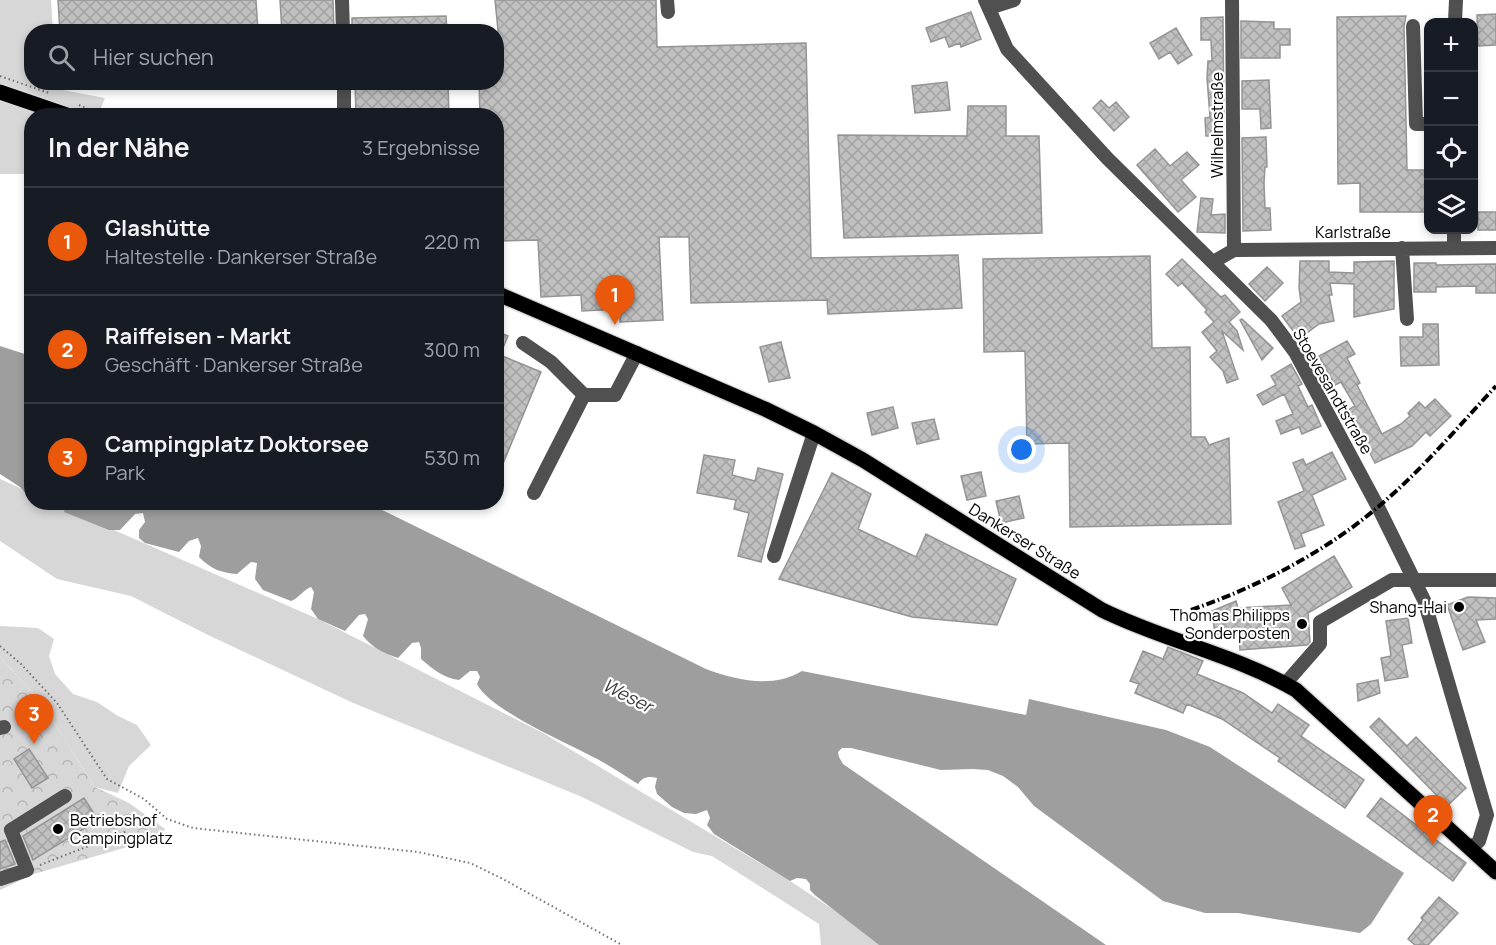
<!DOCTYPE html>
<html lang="de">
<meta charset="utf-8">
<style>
body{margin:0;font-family:Manrope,sans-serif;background:#242831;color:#f1f3f6}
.controls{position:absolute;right:18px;top:18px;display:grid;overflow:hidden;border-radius:12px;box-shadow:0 3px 9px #0003}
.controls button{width:54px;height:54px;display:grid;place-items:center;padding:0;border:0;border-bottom:2px solid #363941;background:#171b24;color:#f1f3f6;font:30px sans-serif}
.you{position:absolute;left:1022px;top:450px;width:21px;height:21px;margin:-15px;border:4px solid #fff;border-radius:50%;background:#1a73e8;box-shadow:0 0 0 9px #1a73e833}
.badge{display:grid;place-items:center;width:39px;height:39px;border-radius:50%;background:#ea580c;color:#fff;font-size:20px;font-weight:700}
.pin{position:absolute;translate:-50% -50px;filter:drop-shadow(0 2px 3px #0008)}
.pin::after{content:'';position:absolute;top:32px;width:21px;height:18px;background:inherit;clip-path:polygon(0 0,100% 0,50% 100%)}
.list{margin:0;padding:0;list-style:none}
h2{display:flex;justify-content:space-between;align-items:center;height:78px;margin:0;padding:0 24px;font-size:26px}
h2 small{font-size:20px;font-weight:400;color:#9ea1a6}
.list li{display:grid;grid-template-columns:39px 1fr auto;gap:18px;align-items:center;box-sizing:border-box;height:108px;padding:0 24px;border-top:2px solid #363941}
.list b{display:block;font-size:22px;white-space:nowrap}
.list p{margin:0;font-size:20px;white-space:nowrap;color:#9ea1a6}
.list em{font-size:20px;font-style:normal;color:#9ea1a6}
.icon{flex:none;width:33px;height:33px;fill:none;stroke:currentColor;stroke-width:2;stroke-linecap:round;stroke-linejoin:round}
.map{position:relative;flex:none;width:1496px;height:945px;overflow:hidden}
.search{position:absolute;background:#171b24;box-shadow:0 3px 9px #0003;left:24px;top:24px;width:480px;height:66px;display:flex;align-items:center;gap:15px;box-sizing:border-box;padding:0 21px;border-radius:24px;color:#9ea1a6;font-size:22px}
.panel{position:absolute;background:#171b24;box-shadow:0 3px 9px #0003;left:24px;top:108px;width:480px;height:402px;border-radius:24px}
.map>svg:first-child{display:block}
.grass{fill:#d7d7d7}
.park{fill:url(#park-crowns)}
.water{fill:#9e9e9e}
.building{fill:url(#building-cross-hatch);stroke:#949494;stroke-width:1.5}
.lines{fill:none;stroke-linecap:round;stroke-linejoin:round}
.major-casing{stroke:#dbdbdb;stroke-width:18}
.path{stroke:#727272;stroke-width:2;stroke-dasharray:1.5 3;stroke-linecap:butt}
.minor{stroke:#505050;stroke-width:14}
.major{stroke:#000;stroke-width:15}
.rail{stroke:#000;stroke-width:4;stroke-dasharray:9 3 1.5 3;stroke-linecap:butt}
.poi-dot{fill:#000;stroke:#fff;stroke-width:2}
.labels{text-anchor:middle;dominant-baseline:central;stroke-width:4.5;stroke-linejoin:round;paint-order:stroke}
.street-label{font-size:16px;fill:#000;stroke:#fff}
.poi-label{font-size:16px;fill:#000;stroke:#fff;text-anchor:end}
.water-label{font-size:18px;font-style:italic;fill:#3f3f3f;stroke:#fff}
</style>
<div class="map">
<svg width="1496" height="945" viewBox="0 0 1496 945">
<defs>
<pattern id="park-crowns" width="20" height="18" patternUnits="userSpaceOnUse" patternTransform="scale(1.5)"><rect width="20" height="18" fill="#d7d7d7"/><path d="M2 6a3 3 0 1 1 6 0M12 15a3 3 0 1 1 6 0" fill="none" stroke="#b7b7b7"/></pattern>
<pattern id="building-cross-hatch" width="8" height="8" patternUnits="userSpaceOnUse" patternTransform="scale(1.5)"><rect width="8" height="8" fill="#c0c0c0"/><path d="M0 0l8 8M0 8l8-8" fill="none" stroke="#a3a3a3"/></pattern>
</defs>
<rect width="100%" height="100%" fill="#fff"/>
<path class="grass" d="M0,0H51L53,31L32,32V82L57,83L58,89L105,98L98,115L32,116L31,174H0Z
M0,479L31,493L32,502L52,503L318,619L543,733L790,881L840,914L879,945H821L819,924L712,856L693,852L582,797L351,702L206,634L131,596L57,579L0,541Z
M0,626L38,628L54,639L49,656L55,674L73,694L97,702L118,716L137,725L151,745L129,766L118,793L95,787L40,701L0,657Z"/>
<path class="park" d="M0,657L40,701L95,787L129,803L165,829L162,834L148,841L34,874L0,890Z"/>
<path class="water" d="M0,346L31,356V499L20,487L0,474Z
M67,502L368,503L706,669C736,680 772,689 802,671L1026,715L1029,699L1166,730L1210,747L1404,873L1371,924L1360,933L1238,913H1205L1163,901L1034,806L1018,787L1003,776L988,770L972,769L941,770L851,748H842L838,752L839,757L843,764L1106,945H879L816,896L810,890V884L806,879L797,878L790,881L714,834L707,825L710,818L707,810L696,814L684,813L672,807L657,794L655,787L657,778C648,776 643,777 638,784C625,776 612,767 599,760C572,745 489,710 477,684L480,677L477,671H470L459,680C443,678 433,669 421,659V648L419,642L412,643L398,658C383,653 373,648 363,636L368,619L365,614L359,615L345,631L318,619L311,609L314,592L311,587C303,590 299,598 291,601L263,590L255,579L257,563L251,562L237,574C221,573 211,569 199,557L201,546L198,538L189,541L179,552L145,543L139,538V530L145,522L143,513L135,514L120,530H109L64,512Z"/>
<path class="building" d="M58,0H256L258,32H60Z
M280,0H333L334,32H282Z
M495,0H656L657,47L806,43L811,258L958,255L962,308L828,314L827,300L691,303L689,237H659L663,320L620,322V309L582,311L581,295L541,297L538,240L496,241V116H480L479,82H496V50H500Z
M971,12L981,39L961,47L960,43L949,47L945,37L931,42L926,28Z
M1496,14V45L1478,46L1477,15Z
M446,16L447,32H352V18Z
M1406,16L1404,26L1407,170H1428V212H1360V183L1338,184L1337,17Z
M1223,17L1224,136H1206L1205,118L1210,117L1207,78L1208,61H1212L1211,40H1201V18Z
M1241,21L1274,22V29H1290V45H1280V58H1241Z
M1176,28L1192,55L1178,64L1170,52L1159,59L1150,43Z
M1269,80L1271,128L1261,129L1260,109H1242V81Z
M355,82H448L449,116H356Z
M947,82L950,110L915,113L912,86Z
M1101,100L1109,108L1116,102L1129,117L1114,131L1093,108Z
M968,106H1006V136H1039L1042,233L844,238L838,135L967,136Z
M1266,137L1267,167H1265L1264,183L1265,208H1270L1271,230L1243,231L1242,138Z
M1155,149L1170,166L1187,152L1199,165L1181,180L1196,197L1178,212L1137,165Z
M1201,198L1213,199L1211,215L1225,214V233L1197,232Z
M1478,212H1496V230H1478Z
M1150,256L1152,348L1190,347L1191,437H1205L1209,445L1229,438L1231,524L1070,527L1069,443L1027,444L1025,351L984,352L983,259Z
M1182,259L1221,297L1225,295L1240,312L1229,322L1237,331L1243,350L1222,331L1238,379L1227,383L1223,371L1210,357L1217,351L1202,332L1214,322L1205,312L1207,310L1182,283L1178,286L1166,274Z
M1300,261H1329V272L1354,273V262L1394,261V309L1354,317V284L1330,283L1332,295H1329L1334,321L1319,324L1299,339L1282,316L1301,302L1299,288Z
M1414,263H1436V265L1496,264V293H1476V286L1436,287V292H1414Z
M1267,267L1283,283L1265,301L1249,284Z
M1242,319L1273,348L1262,360L1240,320Z
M1423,324H1438L1439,365L1401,366L1400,337H1423Z
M496,331L508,336L500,355L541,372L497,478Z
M1347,341L1355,354L1347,358L1360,383L1357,385L1382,434L1401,424L1410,416L1408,413L1419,402L1425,408L1435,399L1451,416L1430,436L1426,432L1412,446L1375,463L1348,410L1355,406L1341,382L1335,385L1319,356Z
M781,342L790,378L769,382L760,347Z
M1291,364L1302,384L1298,386L1308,407L1312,405L1321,426L1302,434L1299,427L1281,434L1276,421L1293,414L1284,394L1263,405L1257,395L1276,385L1271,376Z
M893,407L898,428L872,435L867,413Z
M934,419L939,439L917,444L912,423Z
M1332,452L1346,479L1312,495L1324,525L1301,534L1305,546L1295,549L1278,502L1304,491L1293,463L1303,459L1306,465Z
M704,455L735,460L732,475L755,481L758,468L783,474L761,562L738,556L749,513L734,509L736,500L697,493Z
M981,472L986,496L967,500L961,476Z
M832,473L871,494L858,529L916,557L926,534L1016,579L997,625L912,617L779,579Z
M1019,496L1024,518L1001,523L996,501Z
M1334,556L1352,587L1308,613L1310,642L1307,645L1240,650L1239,636L1215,634L1212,611L1236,601L1238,608L1291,605L1282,588Z
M1468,597L1496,598V619L1476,620L1485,642L1463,650L1447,605Z
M1408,618L1412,643L1402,645L1408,677L1385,681L1381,658L1391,656L1386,621Z
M1168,647L1203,661L1197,674L1243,693L1272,713L1278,704L1309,725L1301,736L1364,780L1345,808L1278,761L1280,758L1222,719L1187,704L1183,713L1135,693L1139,684L1130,681L1143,651L1163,659Z
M1378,680L1380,693L1358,701L1357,684Z
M1379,718L1407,746L1416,737L1466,788L1447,806L1370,727Z
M29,749L48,778L32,788L14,759Z
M84,798L98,820L33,860L23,836Z
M1381,798L1466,863L1453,881L1367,816Z
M5,840L15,864L0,869V842Z
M1439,897L1458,913L1428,945H1415L1408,939L1423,920L1421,918Z"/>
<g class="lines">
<g class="major-casing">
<path id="major" d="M0,92L70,116
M496,293L767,410L814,433L863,460L1102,610C1165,641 1236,655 1296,690L1496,872"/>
</g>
<path class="path" d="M0,76L49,93
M79,105L104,116
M0,646L21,664L57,703L107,779L144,799L167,819L193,828L418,852L470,863L503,879L622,945
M40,865L127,831"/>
<path class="minor" d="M342,0L343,32
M667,0L668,12
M985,0L1007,49L1107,158L1271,320L1295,352L1378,507L1424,600L1487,815L1479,841L1471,848
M1232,0L1234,250
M989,8L1014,0
M1455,22L1456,0
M1413,26L1416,124H1428
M344,116V82
M1402,248L1407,319
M1454,248V230
M1213,262L1234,250L1496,248
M523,343L551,362L584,395
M534,493L584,395H615L637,353
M774,556L814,433
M1285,684L1320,644V622L1392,580H1496
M0,728L4,727
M0,879L27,870L11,830L65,796"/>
<use href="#major" class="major"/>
<path class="rail" d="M1191,610C1257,587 1324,553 1378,507C1421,471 1458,427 1496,386"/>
</g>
<g class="poi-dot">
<circle cx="1459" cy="607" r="6"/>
<circle cx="1302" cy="624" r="6"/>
<circle cx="58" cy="829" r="6"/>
</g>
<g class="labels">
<g class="street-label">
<text transform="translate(1217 125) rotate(-90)">Wilhelmstraße</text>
<text x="1353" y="232">Karlstraße</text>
<text transform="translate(1333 391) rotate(60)">Stoevesandtstraße</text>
<text transform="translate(1025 541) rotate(32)">Dankerser Straße</text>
</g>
<g class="poi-label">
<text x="1447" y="607">Shang-Hai</text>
<text x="1290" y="615">Thomas Philipps<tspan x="1290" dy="18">Sonderposten</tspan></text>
<text x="70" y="820" text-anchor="start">Betriebshof<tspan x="70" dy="18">Campingplatz</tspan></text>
</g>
<g class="water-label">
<text transform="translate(628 695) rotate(27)">Weser</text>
</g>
</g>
</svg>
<div class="controls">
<button>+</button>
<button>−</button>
<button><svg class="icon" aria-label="locate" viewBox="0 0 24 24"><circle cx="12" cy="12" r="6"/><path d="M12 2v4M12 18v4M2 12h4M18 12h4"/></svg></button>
<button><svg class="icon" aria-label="layers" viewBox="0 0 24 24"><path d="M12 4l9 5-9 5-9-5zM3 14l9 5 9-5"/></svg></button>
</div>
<div class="you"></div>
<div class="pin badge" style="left:615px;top:325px">1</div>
<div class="pin badge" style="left:1433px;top:845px">2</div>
<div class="pin badge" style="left:34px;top:744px">3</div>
<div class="search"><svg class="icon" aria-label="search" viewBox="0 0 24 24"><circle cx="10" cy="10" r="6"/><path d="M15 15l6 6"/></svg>Hier suchen</div>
<section class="panel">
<h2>In der Nähe<small>3 Ergebnisse</small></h2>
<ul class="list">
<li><span class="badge">1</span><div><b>Glashütte</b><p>Haltestelle · Dankerser Straße</p></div><em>220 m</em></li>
<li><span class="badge">2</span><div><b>Raiffeisen - Markt</b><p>Geschäft · Dankerser Straße</p></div><em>300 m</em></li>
<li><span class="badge">3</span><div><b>Campingplatz Doktorsee</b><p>Park</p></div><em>530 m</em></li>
</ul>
</section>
</div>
